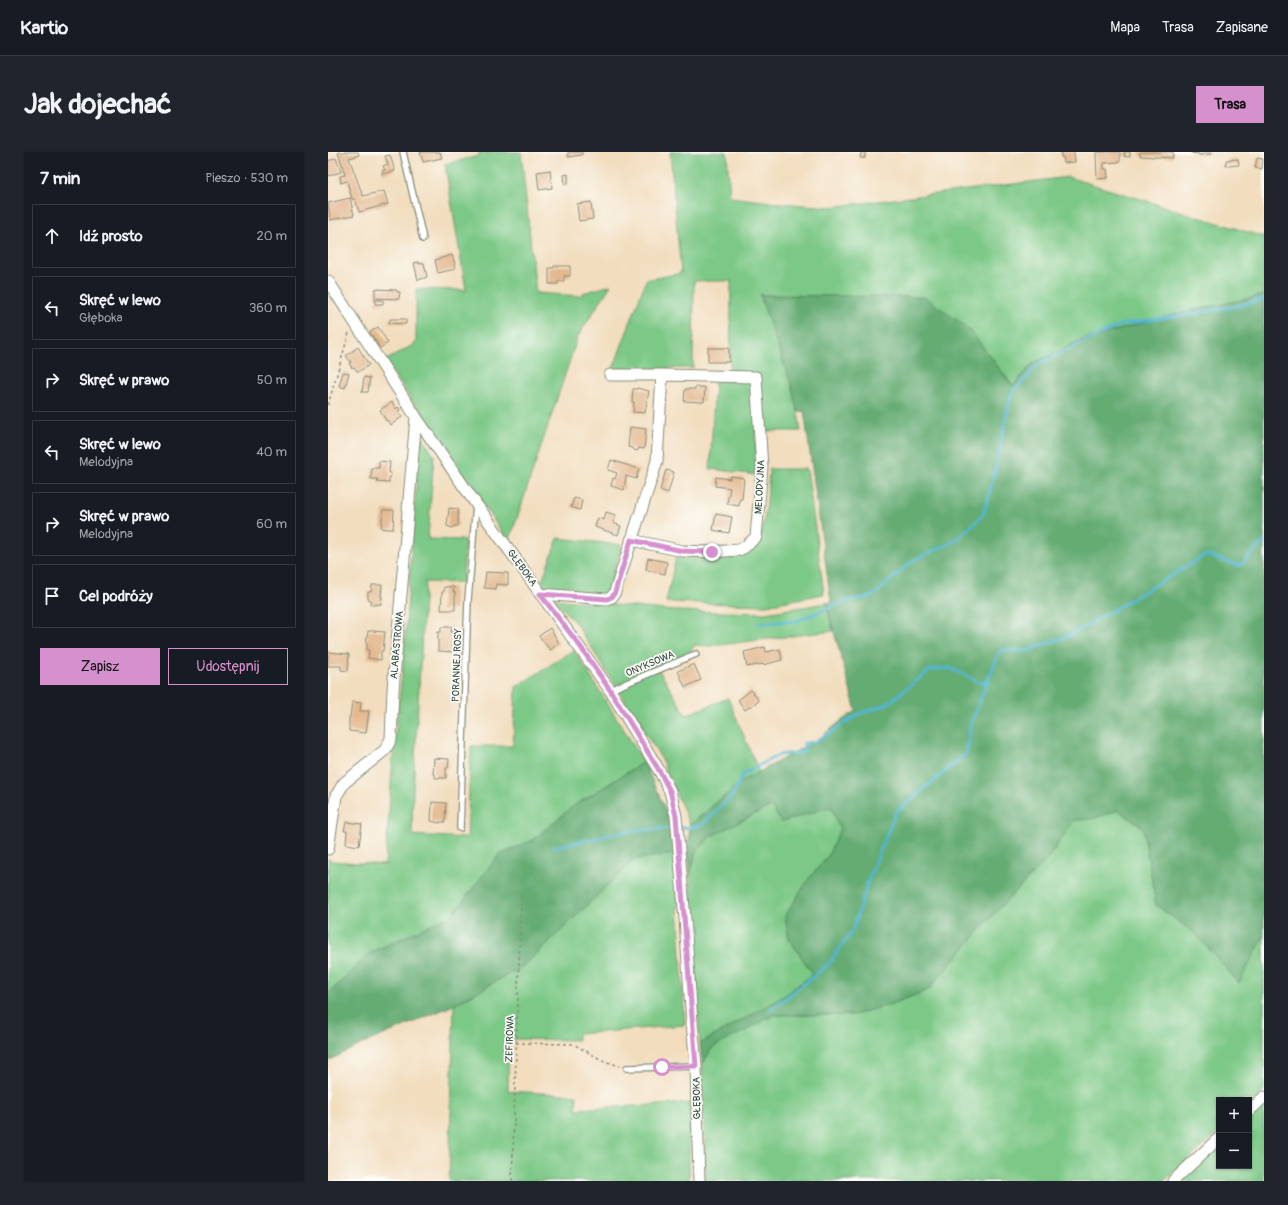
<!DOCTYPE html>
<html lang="pl">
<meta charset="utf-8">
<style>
body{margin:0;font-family:Pangolin,sans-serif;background:#20242c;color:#f1f3f6}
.controls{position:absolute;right:12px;bottom:12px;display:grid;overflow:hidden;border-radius:0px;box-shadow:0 1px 3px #0004}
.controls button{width:36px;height:36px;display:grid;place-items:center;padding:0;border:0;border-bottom:1px solid #363941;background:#171b24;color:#f1f3f6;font:20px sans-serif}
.stop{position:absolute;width:12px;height:12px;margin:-9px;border:3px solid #d690ce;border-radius:50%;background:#fff}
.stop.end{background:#d690ce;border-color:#fff;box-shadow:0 1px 4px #0008}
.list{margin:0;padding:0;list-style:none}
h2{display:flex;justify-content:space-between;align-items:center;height:52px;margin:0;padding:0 16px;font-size:17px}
h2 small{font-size:13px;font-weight:400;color:#9ea1a6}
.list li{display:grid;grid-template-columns:26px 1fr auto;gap:12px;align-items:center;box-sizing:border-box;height:64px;margin:0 8px 8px;padding:0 8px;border:1px solid #363941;border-radius:0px}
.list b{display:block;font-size:15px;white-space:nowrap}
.list p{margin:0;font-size:13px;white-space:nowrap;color:#9ea1a6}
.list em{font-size:13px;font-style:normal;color:#9ea1a6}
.actions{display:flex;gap:8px;padding:12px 16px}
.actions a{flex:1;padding:9px 0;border:1px solid #d690ce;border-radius:0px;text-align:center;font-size:14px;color:#d690ce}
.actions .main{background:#d690ce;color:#111}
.icon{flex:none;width:22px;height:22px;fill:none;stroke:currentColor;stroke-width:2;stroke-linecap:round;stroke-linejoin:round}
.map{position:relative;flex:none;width:936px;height:1029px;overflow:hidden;border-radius:0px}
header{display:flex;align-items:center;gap:24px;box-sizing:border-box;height:56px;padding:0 20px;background:#171b24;border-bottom:1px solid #363941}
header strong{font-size:19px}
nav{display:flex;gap:22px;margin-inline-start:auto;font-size:14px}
.intro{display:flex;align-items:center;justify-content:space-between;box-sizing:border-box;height:96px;padding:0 24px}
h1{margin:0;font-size:28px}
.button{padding:10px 18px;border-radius:0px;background:#d690ce;color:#111;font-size:14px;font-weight:700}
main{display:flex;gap:24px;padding:0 24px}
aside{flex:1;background:#171b24;border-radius:0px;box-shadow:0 1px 3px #0004}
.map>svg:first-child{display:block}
.green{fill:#7cc886;stroke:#4e825d}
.forest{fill:#65ac73;stroke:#427454}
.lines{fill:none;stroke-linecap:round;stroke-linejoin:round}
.stream{stroke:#53b7d1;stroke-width:3}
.building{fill:#e3b88f}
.lane-casing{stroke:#888d79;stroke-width:8}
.street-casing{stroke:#888d79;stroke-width:13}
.path{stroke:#888d79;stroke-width:1.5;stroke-dasharray:3 3;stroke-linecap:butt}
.lane{stroke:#fff;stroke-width:5.5}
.street{stroke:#fff;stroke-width:11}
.route{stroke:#d690ce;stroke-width:5}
.labels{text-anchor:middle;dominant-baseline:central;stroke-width:3.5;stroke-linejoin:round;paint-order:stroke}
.street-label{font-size:10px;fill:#1f3d34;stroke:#fdfcf7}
</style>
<header>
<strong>Kartio</strong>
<nav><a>Mapa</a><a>Trasa</a><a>Zapisane</a></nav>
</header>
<div class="intro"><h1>Jak dojechać</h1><a class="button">Trasa</a></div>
<main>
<aside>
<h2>7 min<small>Pieszo · 530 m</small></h2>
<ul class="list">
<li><svg class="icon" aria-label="ahead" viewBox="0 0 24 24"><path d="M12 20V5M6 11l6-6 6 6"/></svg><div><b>Idź prosto</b></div><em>20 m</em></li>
<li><svg class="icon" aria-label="left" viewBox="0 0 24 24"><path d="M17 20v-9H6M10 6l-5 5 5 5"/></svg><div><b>Skręć w lewo</b><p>Głęboka</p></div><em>360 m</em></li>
<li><svg class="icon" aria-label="right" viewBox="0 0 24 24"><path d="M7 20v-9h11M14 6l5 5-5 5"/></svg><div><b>Skręć w prawo</b></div><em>50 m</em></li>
<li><svg class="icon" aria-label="left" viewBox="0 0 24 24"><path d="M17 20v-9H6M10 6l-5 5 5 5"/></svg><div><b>Skręć w lewo</b><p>Melodyjna</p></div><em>40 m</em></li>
<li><svg class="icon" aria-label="right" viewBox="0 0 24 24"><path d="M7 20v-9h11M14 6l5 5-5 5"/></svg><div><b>Skręć w prawo</b><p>Melodyjna</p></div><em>60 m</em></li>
<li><svg class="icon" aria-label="arrive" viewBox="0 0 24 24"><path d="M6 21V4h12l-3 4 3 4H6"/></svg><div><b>Cel podróży</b></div></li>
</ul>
<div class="actions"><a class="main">Zapisz</a><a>Udostępnij</a></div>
</aside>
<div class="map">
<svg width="936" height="1029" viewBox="0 0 936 1029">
<rect width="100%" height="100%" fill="#fdfcf7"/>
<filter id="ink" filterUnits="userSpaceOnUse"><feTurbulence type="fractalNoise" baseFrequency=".025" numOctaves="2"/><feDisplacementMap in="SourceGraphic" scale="8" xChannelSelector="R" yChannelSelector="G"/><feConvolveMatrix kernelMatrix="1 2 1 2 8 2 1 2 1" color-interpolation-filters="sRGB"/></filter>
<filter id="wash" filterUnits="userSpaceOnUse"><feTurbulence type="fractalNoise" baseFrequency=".012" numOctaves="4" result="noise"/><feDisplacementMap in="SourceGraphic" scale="16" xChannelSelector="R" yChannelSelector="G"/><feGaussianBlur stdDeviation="0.9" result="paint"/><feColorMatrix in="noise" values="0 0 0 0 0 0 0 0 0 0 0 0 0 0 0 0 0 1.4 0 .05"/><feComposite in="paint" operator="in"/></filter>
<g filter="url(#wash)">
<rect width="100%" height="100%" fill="#f2ddbe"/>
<path class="green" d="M151,0H193L208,141L253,144L255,141L283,133L250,184L181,390L57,209L88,191V137L138,138L117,12L151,4Z
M342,0H399L402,45L451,51L503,55L740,25L936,85V143L836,165L751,189L703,213L685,234L641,177L508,144L432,143L463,232L470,260L473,279H427L429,323L382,317L387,229L402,230L403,129H366L365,216L285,217L318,128L353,121Z
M92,282L106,303L100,387L137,388L135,431L97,430L85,641L84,683L139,686L143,594H185L188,535L246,498L316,610L244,655L205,688L171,703L124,763L42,801L0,842V706L4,709L57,713L66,592L75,513Z
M441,317H479L496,442L438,453L338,450L348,405L386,406L409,405L432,391L439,349Z
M230,386L294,393L280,439L275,443L215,436L212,434Z
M226,447L347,459L438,461L498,451L505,479L383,494L367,493L362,500L329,515L358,563L400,546L431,620L413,630L362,673L333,606L249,473Z
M443,654L453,670L503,655L512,677L500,704L480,728L457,764L461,787L485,822L456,844L372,892L362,724L367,702L381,685Z
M790,658L815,675L828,753L867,781L911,831L936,784V939L921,953V948H891V980L836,1029H378L374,913L384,896L446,863H525L563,852L600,838L664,764L720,706L746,668L764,667Z
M347,702L357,873L250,882V888L181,887L180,939L249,943L248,957L362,951L361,1029H121L126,853L198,812L307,707Z
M936,954V1029H850L891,993V1014H921V967Z"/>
<path class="forest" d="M432,143L597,145L641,177L685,234L703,213L751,189L836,165L936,143V784L911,831L867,781L828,753L815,675L790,658L764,667L746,668L720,706L664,764L600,838L563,852L525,863H446L384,896L374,913L372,892L456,844L485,822L461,787L457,764L480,728L500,704L512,677L503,655L453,670L443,654L381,685L367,702L362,724L360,696L362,673L413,630L492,586L513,569L528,559L498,451L503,450L476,259L470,260L463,232Z
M316,610L344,673L347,702L307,707L198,812L126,853L32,893L0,909V842L42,801L124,763L171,703L205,688L244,655Z"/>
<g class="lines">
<path class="stream" d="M430,471L469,469L518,449L545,444L584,409L627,389L655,363L663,336L683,242L710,212L792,173L905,155L936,147
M352,676L373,674L404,644L415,622L451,603L476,600V591L487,590L531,562L559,552L602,518L622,516L653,531L661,528
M226,695L301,679L346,676
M441,859L501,812L525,778L540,729L568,660L639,601L642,574L672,498L698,499L743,483L878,403L912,414L934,391H936"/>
</g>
<g id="blocks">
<path class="building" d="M10,0H30L31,3L21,6L35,44L56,39L60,52L31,60L27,47H24L19,29L13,31L12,24L17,23Z
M92,0H112L114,6L95,10Z
M240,0H254V3L240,5Z
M537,0V6H532L533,1Z
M735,0H746L747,10L736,11L735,5H733V1H735Z
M768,0H792V10L776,11V17H779L780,26L769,27Z
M796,0H802V4L797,5Z
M812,0H845V6L812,4Z
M863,0H884V2L871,3V2L863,1Z
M62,3L67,19L54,22V19L57,18L55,14L60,12L57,4Z
M8,6L13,20L0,24V9Z
M929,6L935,7L934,17L927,16Z
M910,7L911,13L898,14V8Z
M222,18L224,36L211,38L209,20Z
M240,22V32L237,33L236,23Z
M22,46L26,63L2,68L0,51Z
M263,50L265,67L251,69L249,52Z
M124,103L127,112L126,113L127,117L110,121L107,108Z
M91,110V112L96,111L99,125L90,128L86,111Z
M226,114H242V124H236V129H230V132H221V116H226Z
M47,137L69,138V140H72L71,147L47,146Z
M47,148H55V152H47Z
M62,167H78V172L61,171Z
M50,175L60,191L52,196L42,180Z
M30,195L41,213L30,220L26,215L24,216L21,211L23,210L18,204Z
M380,196H401V210H380Z
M15,220L21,221L17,236L11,234Z
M36,225L42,226L40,240H34Z
M367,235H377L376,250L356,249L357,237H367Z
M309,236L321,239L317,261L305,260L306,250H304L305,237H309Z
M64,250L68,257L70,255L72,258L70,260L74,265L63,273L59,268L58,269L52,258Z
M302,275L318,277L316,297L311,296L309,299L306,298L305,296L300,295Z
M283,308L311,317L308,327L298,324L296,338L283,334L285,326L287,327L289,321L280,318Z
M51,309L62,310L61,321H63L62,326H61V331L49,330L50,327H43L44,316H51Z
M338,318L346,320L340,341L332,338Z
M403,324L416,326L414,347H412L411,354L399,352L402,336L387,334L388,325L402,327Z
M246,346L254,348L252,358L243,355Z
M121,356L130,357V374H126L124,376L119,374Z
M55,358H66L65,377H58L53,376Z
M278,360L288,363L285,371L293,374L290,383L267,375L270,366L276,368Z
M388,362L404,365L401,381L385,378Z
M320,406L339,410L337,422L318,418Z
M158,420L180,421V433L168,432V437L156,436Z
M44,433H54L53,444H54L53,452L44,453L42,452L43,448L40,447V440H43Z
M116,435H126L125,440H127V458H113L114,440H116Z
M113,475H124L123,480H126L124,493H125V500L110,499V480H113Z
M222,476L231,491L222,498L211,484Z
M40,479H45L57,480L55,499H53V508L40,506L41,498H39V491H38Z
M437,495L438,500L452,497L454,508L435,513V512L419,515L416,500Z
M0,500L21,502L20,519L13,518V514H0Z
M366,512L373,528L357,535L350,519Z
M423,538L431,549L417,558L410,548Z
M24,550L33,551L32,559H41L38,581L21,579V565H22Z
M106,606L121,607L120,616H118V626H107V622H105Z
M104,650L118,651L117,670H112V671L103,669Z
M18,670L34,672L31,694L18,692L19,679H16Z"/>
</g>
</g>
<g filter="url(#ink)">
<use href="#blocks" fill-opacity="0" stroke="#888d79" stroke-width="1"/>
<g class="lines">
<g class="lane-casing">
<path id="lane" d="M75,0L95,87
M282,538L368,502
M132,676L140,448L148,352
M299,916L368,914"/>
</g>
<g class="street-casing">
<path id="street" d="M0,129L88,265L148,352L282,538L332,620L342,639L348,664L357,767L364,871L368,914L371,1029
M282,223H334
M212,442L279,447L284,445L287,440L329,309L334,223L428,225L434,315L428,385L417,395L411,398L384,400L355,399L303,388
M0,697L8,644L16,631L57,598L63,587L65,538L88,265
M921,959L936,945
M845,1029L891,986"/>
</g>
<path class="path" d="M0,253L21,181
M188,891L245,892L276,909L292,914
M184,1029L193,745"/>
<use href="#lane" class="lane"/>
<use href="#street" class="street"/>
</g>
</g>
<g class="lines" filter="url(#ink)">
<path class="route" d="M334,915L368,914L348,664L342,639L332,620L282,538L252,494L212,442L279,447L284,445L287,440L303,388L355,399L384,400"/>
</g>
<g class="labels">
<g class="street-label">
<text transform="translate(432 335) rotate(-87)">MELODYJNA</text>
<text transform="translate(194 416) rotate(54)">GŁĘBOKA</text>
<text transform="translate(69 493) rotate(-85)">ALABASTROWA</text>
<text transform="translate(322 512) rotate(-23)">ONYKSOWA</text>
<text transform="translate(129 513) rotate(-88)">PORANNEJ ROSY</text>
<text transform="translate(182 887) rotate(-88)">ZEFIROWA</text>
<text transform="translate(369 946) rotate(-91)">GŁĘBOKA</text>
</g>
</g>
</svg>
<div class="controls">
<button>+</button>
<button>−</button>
</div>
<div class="stop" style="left:334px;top:915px"></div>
<div class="stop end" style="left:384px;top:400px"></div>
</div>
</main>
